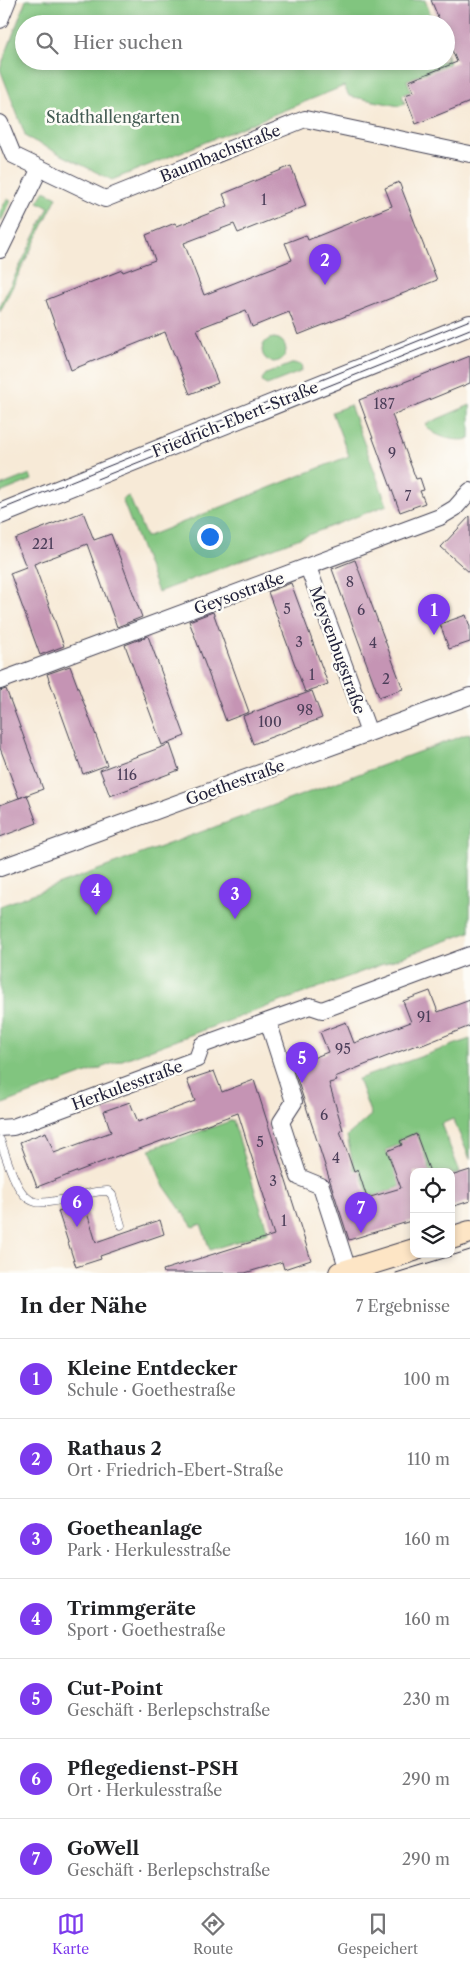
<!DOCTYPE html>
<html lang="de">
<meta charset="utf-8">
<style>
body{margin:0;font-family:"Libre Caslon Text",serif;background:#f6f6f6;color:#202124}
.controls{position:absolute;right:15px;bottom:15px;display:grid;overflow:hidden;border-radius:10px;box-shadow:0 2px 8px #0003}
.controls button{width:45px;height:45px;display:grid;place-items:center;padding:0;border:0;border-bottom:1px solid #e0e0e0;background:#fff;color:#202124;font:25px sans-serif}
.you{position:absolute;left:209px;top:536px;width:18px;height:18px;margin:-12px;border:4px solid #fff;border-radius:50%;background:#1a73e8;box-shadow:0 0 0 8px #1a73e833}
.badge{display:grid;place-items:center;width:32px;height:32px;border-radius:50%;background:#7c3aed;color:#fff;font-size:16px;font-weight:700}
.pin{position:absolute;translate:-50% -41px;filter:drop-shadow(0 1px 2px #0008)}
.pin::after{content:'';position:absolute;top:26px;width:18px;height:15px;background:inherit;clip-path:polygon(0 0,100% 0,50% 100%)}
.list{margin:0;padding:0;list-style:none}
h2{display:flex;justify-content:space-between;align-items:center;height:65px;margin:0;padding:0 20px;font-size:21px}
h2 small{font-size:16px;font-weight:400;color:#757577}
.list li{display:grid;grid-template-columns:32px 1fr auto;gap:15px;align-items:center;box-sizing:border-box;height:80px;padding:0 20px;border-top:1px solid #e0e0e0}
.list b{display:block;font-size:19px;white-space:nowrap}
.list p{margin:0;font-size:16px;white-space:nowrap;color:#757577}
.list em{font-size:16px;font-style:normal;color:#757577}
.icon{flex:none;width:28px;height:28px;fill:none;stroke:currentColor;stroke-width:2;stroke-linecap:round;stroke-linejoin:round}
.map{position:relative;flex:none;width:470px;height:1273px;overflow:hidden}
.search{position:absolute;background:#fff;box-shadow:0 2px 8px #0003;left:15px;right:15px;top:15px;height:55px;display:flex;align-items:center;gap:12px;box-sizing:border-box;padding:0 18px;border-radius:28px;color:#757577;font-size:19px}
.sheet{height:625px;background:#fff}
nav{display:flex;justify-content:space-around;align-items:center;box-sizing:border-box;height:70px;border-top:1px solid #e0e0e0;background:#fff;font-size:14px;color:#757577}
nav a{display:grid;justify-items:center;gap:2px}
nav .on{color:#7c3aed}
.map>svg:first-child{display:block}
.green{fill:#81c57f;stroke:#52745d}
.building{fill:#c594b4}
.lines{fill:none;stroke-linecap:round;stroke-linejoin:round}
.service-casing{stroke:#424052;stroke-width:9}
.minor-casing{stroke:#424052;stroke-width:18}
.tertiary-casing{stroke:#424052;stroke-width:22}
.secondary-casing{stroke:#424052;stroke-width:24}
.service{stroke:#fff;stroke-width:8}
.minor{stroke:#fff;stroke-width:16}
.tertiary{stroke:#fff;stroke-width:20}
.secondary{stroke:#fde5c5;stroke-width:22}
.tram{stroke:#22223b;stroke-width:1}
.labels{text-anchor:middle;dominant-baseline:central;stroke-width:5;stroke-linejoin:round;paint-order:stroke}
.number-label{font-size:14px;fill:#4b3e59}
.park-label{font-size:16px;fill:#435b53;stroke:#fdfcf7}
.street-label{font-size:16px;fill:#22223b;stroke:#fdfcf7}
</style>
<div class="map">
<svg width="470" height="1273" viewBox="0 0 470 1273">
<rect width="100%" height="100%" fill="#fdfcf7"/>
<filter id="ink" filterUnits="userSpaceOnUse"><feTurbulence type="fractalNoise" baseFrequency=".02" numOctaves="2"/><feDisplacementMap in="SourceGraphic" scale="10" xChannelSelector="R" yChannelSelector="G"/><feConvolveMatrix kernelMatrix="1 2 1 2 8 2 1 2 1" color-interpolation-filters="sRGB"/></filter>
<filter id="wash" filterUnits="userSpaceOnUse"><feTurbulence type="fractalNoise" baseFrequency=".0096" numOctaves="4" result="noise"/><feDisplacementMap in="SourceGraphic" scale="20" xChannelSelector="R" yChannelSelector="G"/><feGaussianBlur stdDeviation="1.12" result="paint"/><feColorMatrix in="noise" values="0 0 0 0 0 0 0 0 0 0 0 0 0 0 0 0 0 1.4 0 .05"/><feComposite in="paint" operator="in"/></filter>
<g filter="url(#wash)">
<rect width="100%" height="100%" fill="#f7ead7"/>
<path class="green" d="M26,0H425L434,24H24V61H446V54L450,63L407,80L411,91L402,95L405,104L399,106L349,96L344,86L112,180L26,137L0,69Z
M45,191L57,197L0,312V306L49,207L38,202Z
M7,199L11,201L0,223V212Z
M262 350a12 12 0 1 1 24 0a12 12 0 1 1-24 0Z
M294,363L301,365L302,369L300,372L267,385L263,383L262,379L266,374Z
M350,405L387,505L158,592L122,499L129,496L146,537L349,456L332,412Z
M470,405V439C456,442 436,438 426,426V424Z
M30,474L32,480L0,493V486Z
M470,733V932L0,1105V906Z
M470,1039V1159L453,1119L441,1124L460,1172L451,1175V1172H426V1170L430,1168L417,1133L399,1140L401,1144L386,1150L402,1186L369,1198L359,1169L354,1170L347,1136L371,1115L358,1079Z
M233,1120L268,1232L210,1250L201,1224L193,1227L162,1183L150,1149Z"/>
<g id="blocks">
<path class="building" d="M431,0H470V102L416,124L405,95L414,92L409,81L457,62L446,36V24H441Z
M291,166L306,206L238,233L234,224L184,243L204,295L292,260L285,243L306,235L308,240L392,206L385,188L399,182L437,280L298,335L289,312L252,327L246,310L197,329L218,383L190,394L165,332L71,370L46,300L122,270L123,272L155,260L146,235L175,223L177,226L228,206L223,194Z
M470,356V383L392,415L416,479L420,478L424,490L420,491L425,503L400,512L359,400Z
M83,512L94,540L111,534L142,617L117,627L87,544L72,550L34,564L64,646L40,655L10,573L26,567L15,539Z
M470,516V573L441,547Z
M355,560L403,689L379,697L332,569Z
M291,583L328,684L305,692L268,592Z
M213,612L249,712L226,721L189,621Z
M466,615L470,627V642L449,649L440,624Z
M148,636L185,736L162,745L125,645Z
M70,666L107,765L83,774L47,674Z
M6,689L43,789L19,798L0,748V691Z
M312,691L322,718L253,744L243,716Z
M170,744L179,770L110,796L100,770Z
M27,795L37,823L0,837V805Z
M430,991L438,1012L470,1000V1026L420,1046L419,1044L362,1066L335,1077L337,1081L329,1083L343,1130L340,1131L354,1172L358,1170L367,1198L401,1188L387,1151L402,1145L400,1141L416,1134L430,1172H414V1220L349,1240L293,1066L328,1052L320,1032L346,1022L354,1043L411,1022L403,1001Z
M214,1071L222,1092L254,1080L311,1260L284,1269L282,1262L245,1273H164L163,1270L274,1235L264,1204L266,1203L238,1113L120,1156V1155L37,1187L20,1142L46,1132L54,1153L111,1132L104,1111L130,1102L138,1122L195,1101L187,1080Z
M470,1170V1201L451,1207V1176Z
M84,1203L96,1242L160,1220L164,1234L100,1256L101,1259L76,1267L58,1211Z"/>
</g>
</g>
<g filter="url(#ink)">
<use href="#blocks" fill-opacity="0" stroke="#424052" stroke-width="1"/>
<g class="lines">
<g class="service-casing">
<path id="service" d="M0,1140C5,1153 9,1168 15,1180C19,1189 26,1200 36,1202C52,1206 87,1190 108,1191L112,1195L121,1225"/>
</g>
<g class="minor-casing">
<path id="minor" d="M0,20L8,0
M0,123L13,155L105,199L305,119L470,154
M0,250L40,168
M308,567L369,733
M0,681L440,517L455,508L470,491
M0,868L470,696
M268,1021L294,1102L281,1122L299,1177L321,1186L348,1270
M0,1128L13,1127L197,1059L202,1045L310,1006L322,1010L470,955"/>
</g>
<g class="tertiary-casing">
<path id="tertiary" d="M0,514L470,325"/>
</g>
<g class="secondary-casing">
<path id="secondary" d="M451,1238L470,1232
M340,1273L414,1250"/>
</g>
<use href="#service" class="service"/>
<use href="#minor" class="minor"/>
<use href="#tertiary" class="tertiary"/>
<use href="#secondary" class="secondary"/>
<path class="tram" d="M97,479L470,329
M0,510L470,320
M396,1273L470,1250"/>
</g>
</g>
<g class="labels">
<g class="number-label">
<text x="264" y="200">1</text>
<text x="384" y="404">187</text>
<text x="392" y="453">9</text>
<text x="408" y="496">7</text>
<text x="43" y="544">221</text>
<text x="350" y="582">8</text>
<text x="287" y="609">5</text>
<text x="361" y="610">6</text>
<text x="299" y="642">3</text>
<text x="373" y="643">4</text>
<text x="312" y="675">1</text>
<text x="386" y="679">2</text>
<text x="305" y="710">98</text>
<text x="270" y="722">100</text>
<text x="127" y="775">116</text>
<text x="424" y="1017">91</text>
<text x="343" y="1049">95</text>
<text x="324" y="1115">6</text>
<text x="260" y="1142">5</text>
<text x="336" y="1158">4</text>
<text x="273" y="1181">3</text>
<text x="284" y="1221">1</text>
</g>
<g class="park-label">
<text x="113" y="117">Stadthallengarten</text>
</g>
<g class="street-label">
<text transform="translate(220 153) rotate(-22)">Baumbachstraße</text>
<text transform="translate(235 419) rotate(-22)">Friedrich-Ebert-Straße</text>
<text transform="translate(239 593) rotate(-20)">Geysostraße</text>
<text transform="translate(338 650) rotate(70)">Meysenbugstraße</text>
<text transform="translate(235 782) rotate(-20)">Goethestraße</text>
<text transform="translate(127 1085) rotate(-20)">Herkulesstraße</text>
</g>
</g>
</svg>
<div class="controls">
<button><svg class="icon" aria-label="locate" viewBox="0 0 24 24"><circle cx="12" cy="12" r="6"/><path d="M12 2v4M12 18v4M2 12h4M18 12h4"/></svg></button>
<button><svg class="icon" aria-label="layers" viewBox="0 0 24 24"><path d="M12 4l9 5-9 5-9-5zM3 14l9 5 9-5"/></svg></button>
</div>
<div class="you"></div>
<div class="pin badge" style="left:434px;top:635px">1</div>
<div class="pin badge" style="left:325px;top:285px">2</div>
<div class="pin badge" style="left:235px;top:919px">3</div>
<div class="pin badge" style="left:96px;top:915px">4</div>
<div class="pin badge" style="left:302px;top:1083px">5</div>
<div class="pin badge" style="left:77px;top:1227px">6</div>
<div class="pin badge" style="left:361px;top:1233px">7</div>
<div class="search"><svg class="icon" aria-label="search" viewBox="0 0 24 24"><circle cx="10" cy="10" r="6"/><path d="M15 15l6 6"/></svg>Hier suchen</div>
</div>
<section class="sheet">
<h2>In der Nähe<small>7 Ergebnisse</small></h2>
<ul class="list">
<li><span class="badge">1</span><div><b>Kleine Entdecker</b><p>Schule · Goethestraße</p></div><em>100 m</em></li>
<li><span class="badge">2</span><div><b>Rathaus 2</b><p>Ort · Friedrich-Ebert-Straße</p></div><em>110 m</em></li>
<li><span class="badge">3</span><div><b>Goetheanlage</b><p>Park · Herkulesstraße</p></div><em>160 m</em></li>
<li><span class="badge">4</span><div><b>Trimmgeräte</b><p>Sport · Goethestraße</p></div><em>160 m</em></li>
<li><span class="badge">5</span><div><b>Cut-Point</b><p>Geschäft · Berlepschstraße</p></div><em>230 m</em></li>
<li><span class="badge">6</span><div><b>Pflegedienst-PSH</b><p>Ort · Herkulesstraße</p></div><em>290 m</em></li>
<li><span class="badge">7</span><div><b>GoWell</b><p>Geschäft · Berlepschstraße</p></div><em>290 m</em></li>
</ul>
</section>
<nav>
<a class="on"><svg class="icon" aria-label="map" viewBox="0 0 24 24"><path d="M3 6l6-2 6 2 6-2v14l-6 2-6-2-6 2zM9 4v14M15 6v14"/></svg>Karte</a>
<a><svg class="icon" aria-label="directions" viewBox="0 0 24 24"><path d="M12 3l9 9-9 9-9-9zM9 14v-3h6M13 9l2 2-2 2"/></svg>Route</a>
<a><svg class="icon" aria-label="saved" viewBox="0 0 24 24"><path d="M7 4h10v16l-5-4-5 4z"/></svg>Gespeichert</a>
</nav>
